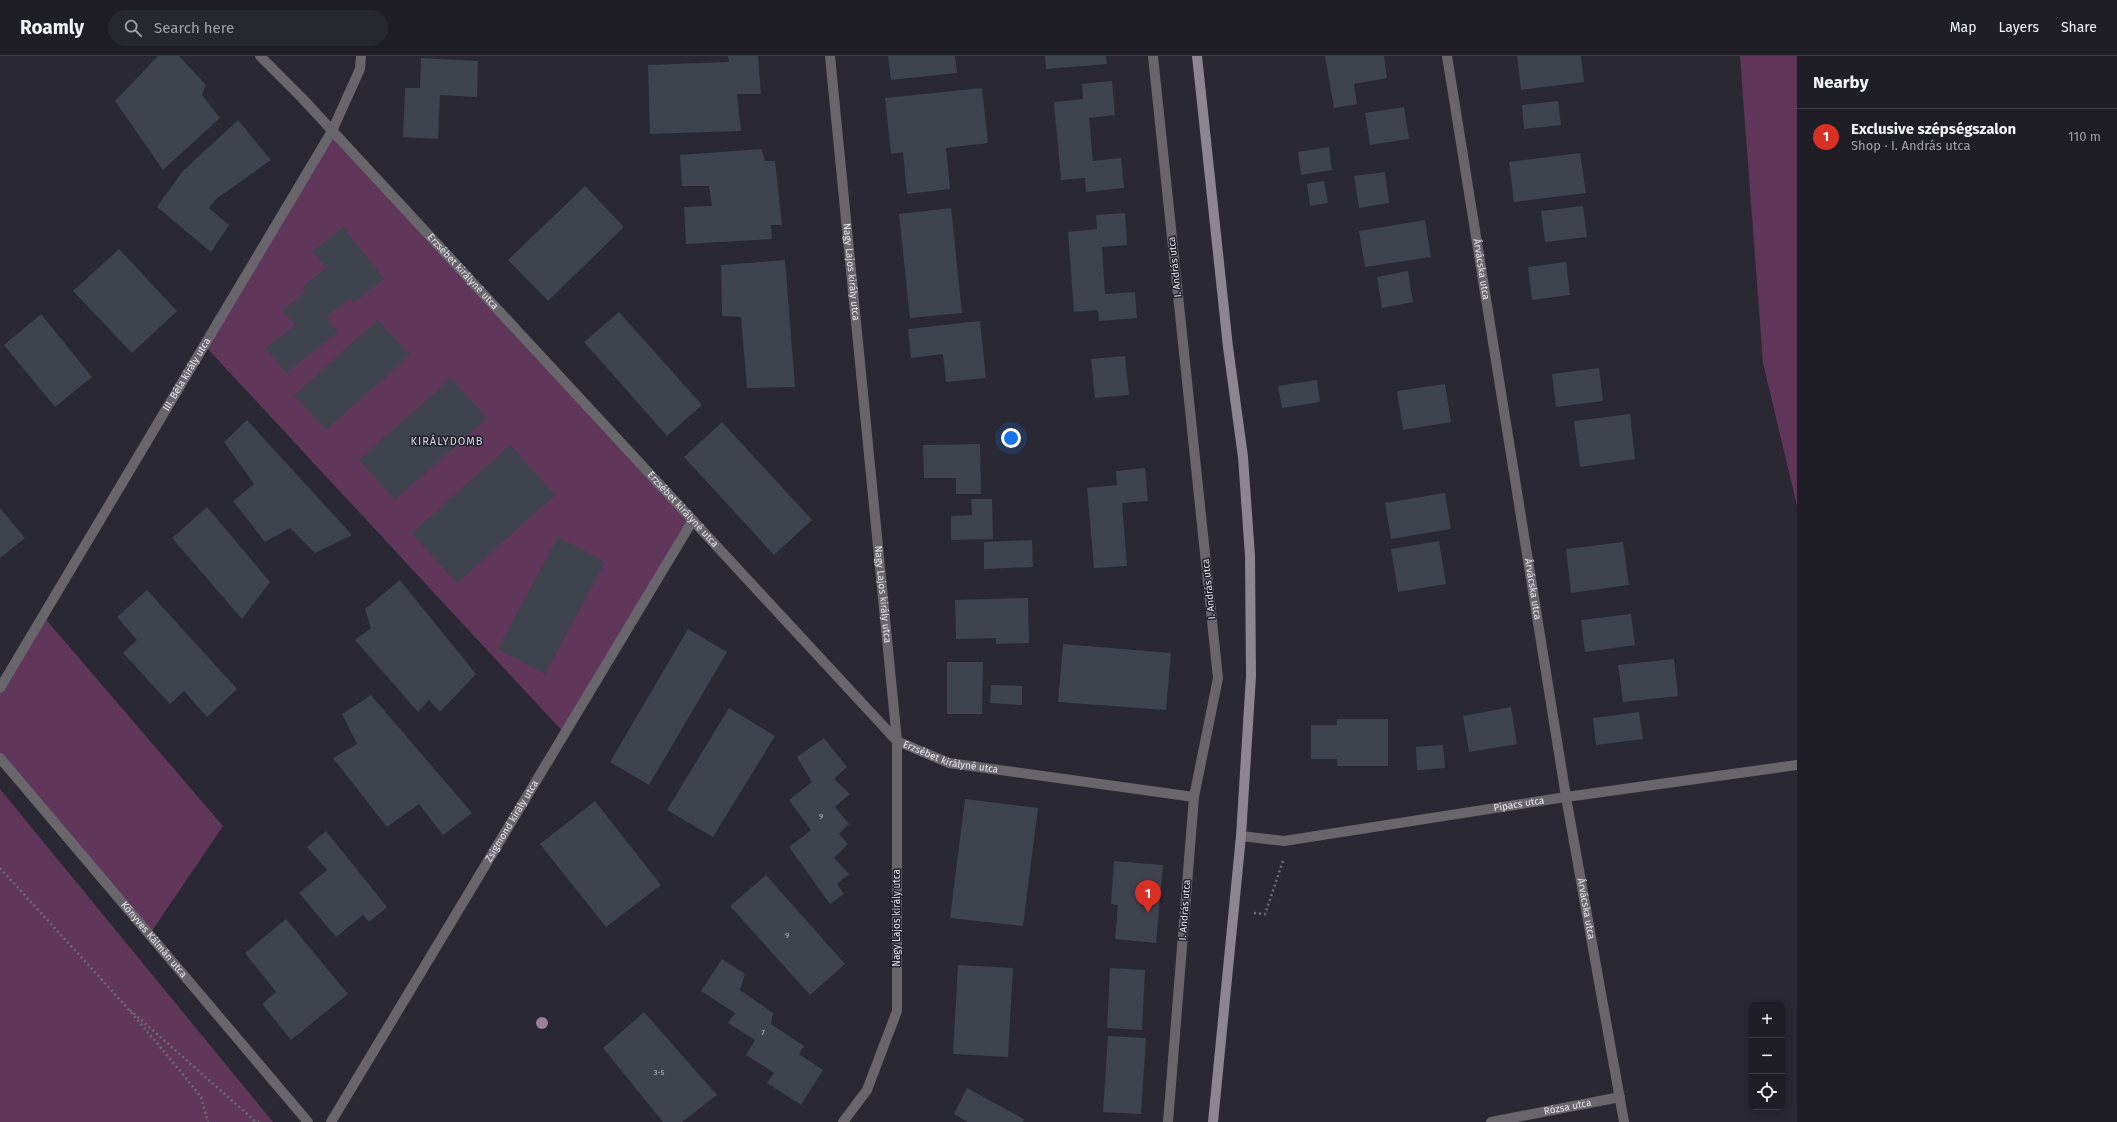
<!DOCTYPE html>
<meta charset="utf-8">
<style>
body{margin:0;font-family:"Fira Sans",sans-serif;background:#27272e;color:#f1f3f6}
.controls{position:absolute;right:12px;bottom:12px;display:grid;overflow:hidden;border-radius:6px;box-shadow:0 2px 10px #0003}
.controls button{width:36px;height:36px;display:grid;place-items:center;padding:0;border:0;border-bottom:1px solid #3c3c43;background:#1f1e26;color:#f1f3f6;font:20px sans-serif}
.you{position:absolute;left:1011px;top:382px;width:14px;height:14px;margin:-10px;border:3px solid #fff;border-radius:50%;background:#1a73e8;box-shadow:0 0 0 6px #1a73e833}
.badge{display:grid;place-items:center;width:26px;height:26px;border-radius:50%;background:#d93025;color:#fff;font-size:13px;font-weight:700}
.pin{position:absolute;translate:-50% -33px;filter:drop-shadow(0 1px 2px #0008)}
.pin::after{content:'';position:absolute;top:21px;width:14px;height:12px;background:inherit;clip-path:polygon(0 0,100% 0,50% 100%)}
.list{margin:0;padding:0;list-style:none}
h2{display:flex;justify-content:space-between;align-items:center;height:52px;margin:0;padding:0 16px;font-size:17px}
h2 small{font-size:13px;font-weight:400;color:#a1a2a7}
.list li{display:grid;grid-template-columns:26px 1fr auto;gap:12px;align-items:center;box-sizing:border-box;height:56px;padding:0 16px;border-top:1px solid #3c3c43}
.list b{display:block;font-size:15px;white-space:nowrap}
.list p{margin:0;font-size:13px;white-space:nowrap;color:#a1a2a7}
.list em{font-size:13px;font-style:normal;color:#a1a2a7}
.icon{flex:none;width:22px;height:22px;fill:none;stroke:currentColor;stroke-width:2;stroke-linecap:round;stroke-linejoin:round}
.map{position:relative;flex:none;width:1797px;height:1066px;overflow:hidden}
header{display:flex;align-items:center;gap:24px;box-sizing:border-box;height:56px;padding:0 20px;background:#1f1e26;border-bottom:1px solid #3c3c43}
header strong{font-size:19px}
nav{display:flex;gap:22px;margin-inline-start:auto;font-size:14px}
.search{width:280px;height:36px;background:#27272e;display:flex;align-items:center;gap:10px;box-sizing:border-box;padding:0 14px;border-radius:22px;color:#a1a2a7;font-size:15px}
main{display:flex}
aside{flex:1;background:#1f1e26}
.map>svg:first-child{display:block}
.green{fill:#60365a}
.building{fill:#3e434e}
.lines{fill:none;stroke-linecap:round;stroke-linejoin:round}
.path{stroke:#6d6c76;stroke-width:2.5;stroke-dasharray:2 3;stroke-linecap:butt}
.minor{stroke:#68656b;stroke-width:10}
.secondary{stroke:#8b868f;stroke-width:10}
.tree{fill:#9b7e9a}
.labels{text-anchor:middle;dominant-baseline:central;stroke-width:3;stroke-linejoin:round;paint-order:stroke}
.number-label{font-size:8px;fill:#bebfc8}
.street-label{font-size:10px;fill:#e9e8f0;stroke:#1f1e29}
.neighbourhood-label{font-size:11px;letter-spacing:1px;fill:#dcdbea;stroke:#1f1e29}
</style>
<header>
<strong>Roamly</strong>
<div class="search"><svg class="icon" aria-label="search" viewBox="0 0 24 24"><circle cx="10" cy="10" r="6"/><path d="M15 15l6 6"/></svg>Search here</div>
<nav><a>Map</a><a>Layers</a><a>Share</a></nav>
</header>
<main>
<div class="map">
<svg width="1797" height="1066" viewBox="0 0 1797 1066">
<rect width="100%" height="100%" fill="#292833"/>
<path class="green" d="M1740,0H1797V450L1763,307Z
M333,76L693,464L565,678L205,290Z
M43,560L223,770L150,878L0,702V632Z
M0,733L273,1066H0Z"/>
<path class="building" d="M158,0H179L206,29L202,39L220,62L163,114L115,45Z
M728,0H758L761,38H737L741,75L650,78L648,9L729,6Z
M888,0H955L957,17L891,24Z
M1045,0H1106L1107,8L1046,13Z
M1325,0H1384L1387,22L1354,28L1357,48L1334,52Z
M1517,0H1581L1584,26L1521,34Z
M421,2L478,5L477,41L440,39L438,83L403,81L405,32H420Z
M1112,25L1115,59L1089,62L1093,105L1121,102L1124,132L1086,136L1085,122L1061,124L1054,46L1083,43L1082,28Z
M982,32L988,87L946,92L950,133L907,138L903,96L891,98L885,42Z
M1558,45L1561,69L1524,73L1522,49Z
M1404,51L1409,83L1370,89L1365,57Z
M238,64L271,104L216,143L209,152L229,169L211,196L157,151L182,116Z
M1329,91L1332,114L1301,119L1298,96Z
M762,93L765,105H775L782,169H771L772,183L686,188L684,151L712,150L709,130H682L680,99Z
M1580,97L1586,137L1514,146L1509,106Z
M1385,116L1389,147L1359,152L1354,120Z
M1324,125L1328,147L1310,150L1307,128Z
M585,130L624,171L548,245L508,204Z
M1583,150L1587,181L1545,186L1541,155Z
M951,152L962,257L910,262L899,158Z
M1125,157L1127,189L1102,191L1105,238L1135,236L1137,262L1099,265L1098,254L1074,256L1068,176L1097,173L1096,159Z
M1425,164L1431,201L1365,211L1359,175Z
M343,171L384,223L353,247L350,243L326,261L338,276L286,317L266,292L295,269L282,254L306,235L303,231L326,212L312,195Z
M119,193L177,255L132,297L73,235Z
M785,204L795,331L747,332L741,261L722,260L721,209Z
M1566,206L1570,239L1532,244L1528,211Z
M1408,215L1413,246L1382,252L1377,221Z
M619,256L702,349L667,380L584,286Z
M41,258L92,321L55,351L4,289Z
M378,264L410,299L326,374L294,339Z
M980,265L986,322L946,326L943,298L911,302L908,273Z
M1125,300L1129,339L1095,342L1091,303Z
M1599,312L1603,345L1556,351L1552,318Z
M451,322L487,362L395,444L359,404Z
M1317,324L1320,346L1282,352L1278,330Z
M1445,328L1451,366L1403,374L1397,335Z
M1630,358L1635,403L1580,411L1574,365Z
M247,364L352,479L315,497L290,472L265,486L233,445L254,428L224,386Z
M722,366L812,464L774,499L684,401Z
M980,388L981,438H956V422H924L923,389Z
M510,389L555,439L457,527L412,477Z
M1145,412L1148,445L1122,447L1127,510L1094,512L1087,432L1117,429L1116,415Z
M1445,437L1451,473L1391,483L1385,447Z
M971,443H992L993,483L951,484V460L972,459Z
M207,451L270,526L242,563L172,482Z
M0,452L25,482L0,502Z
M558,481L605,506L545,618L498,593Z
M1032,484L1033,511L984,513V486Z
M1439,485L1446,528L1398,536L1391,493Z
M1623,486L1629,529L1571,537L1566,493Z
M400,524L476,618L440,656L429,644L418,656L355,584L371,572L365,553Z
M147,534L237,633L207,661L184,635L170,648L123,597L137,584L117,561Z
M1028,542L1029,587L996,588V582L956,583L955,544Z
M1631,558L1635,589L1585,596L1581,564Z
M688,573L727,596L649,729L610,706Z
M1063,588L1171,597L1166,654L1058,646Z
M1674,603L1678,640L1623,646L1618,609Z
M947,606H983L982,658H947Z
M991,629L1022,630V649L990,647Z
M371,639L472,757L443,779L419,748L387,771L333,702L357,688L342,658Z
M1511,651L1517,688L1469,696L1463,660Z
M729,652L775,680L713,781L667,754Z
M1639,656L1643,683L1596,689L1593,662Z
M1337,663H1388V710H1337V703H1311V669H1337Z
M824,682L847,711L834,723L850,738L835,751L849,768L839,778L848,788L834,802L849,818L837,828L844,838L830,848L789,791L811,774L789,744L812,726L797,701Z
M1443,689L1445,712L1417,714L1416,691Z
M965,743L1038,752L1023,870L950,862Z
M595,745L661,829L606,871L540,788Z
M326,775L387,851L369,866L363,859L336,881L299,837L327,814L307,791Z
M1114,805L1163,809L1156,887L1115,883L1118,849L1111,848Z
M766,819L845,908L810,939L730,850Z
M286,863L348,938L291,984L262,948L276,936L245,897Z
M722,903L745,918L740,934L773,957L771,968L804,990L799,998L823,1014L801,1049L767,1027L774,1017L746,999L755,984L728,967L735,957L701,935Z
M958,909L1013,912L1008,1001L953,998Z
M1110,912L1145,914L1142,974L1107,972Z
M644,956L717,1039L682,1066H663L603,992Z
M1108,980L1146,982L1141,1058L1103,1056Z
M967,1032L1024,1063L1023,1066H968L954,1058Z"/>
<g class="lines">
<path class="path" d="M0,812L124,948L182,1017L201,1041L208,1066
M1254,857L1265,858L1283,805
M130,954L255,1065L259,1066"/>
<g class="minor">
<path id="s1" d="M260,0L302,42L897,685L949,707L1194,741"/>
<path id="s2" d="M830,0L897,685V955L867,1034L843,1066"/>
<path d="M1153,0L1218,622L1194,741L1168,1066"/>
<path id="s3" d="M1447,0L1566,741L1624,1066"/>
<path id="s4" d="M0,632L332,75L360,13L361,0"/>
<path id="s5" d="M0,702L308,1066"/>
<path id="s6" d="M1241,780L1284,785L1566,741L1797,709"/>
<path id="s7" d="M331,1066L693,464"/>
<path id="s8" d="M1491,1066L1620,1041"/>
</g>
<path class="secondary" d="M1197,0L1228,291L1243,401L1250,500L1251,620L1241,780L1213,1066"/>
</g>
<circle class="tree" cx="542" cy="967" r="6"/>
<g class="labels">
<g class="number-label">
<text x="821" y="760">9</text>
<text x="787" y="879">9</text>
<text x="763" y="976">7</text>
<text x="659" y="1016">3-5</text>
</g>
<g class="street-label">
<text transform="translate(1175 211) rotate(-96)">I. András utca</text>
<text stroke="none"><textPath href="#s3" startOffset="216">Árvácska utca</textPath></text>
<text stroke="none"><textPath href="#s1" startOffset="296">Erzsébet királyné utca</textPath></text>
<text stroke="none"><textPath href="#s2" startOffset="217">Nagy Lajos király utca</textPath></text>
<text stroke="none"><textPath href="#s4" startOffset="365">III. Béla király utca</textPath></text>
<text stroke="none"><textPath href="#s1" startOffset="620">Erzsébet királyné utca</textPath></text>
<text transform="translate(1209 533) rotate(-96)">I. András utca</text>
<text stroke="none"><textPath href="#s3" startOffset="540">Árvácska utca</textPath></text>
<text stroke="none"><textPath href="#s2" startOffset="541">Nagy Lajos király utca</textPath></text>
<text stroke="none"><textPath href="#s1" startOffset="992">Erzsébet királyné utca</textPath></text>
<text stroke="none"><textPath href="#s6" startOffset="281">Pipacs utca</textPath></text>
<text stroke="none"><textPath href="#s7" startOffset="351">Zsigmond király utca</textPath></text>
<text stroke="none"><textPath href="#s3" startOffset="864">Árvácska utca</textPath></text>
<text transform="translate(1185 854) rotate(-86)">I. András utca</text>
<text transform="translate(897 862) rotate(-90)">Nagy Lajos király utca</text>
<text stroke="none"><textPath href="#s5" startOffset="238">Könyves Kálmán utca</textPath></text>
<text stroke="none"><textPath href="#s8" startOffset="78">Rózsa utca</textPath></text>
</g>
<g class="neighbourhood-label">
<text x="447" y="385">KIRÁLYDOMB</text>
</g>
</g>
</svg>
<div class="controls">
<button>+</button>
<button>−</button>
<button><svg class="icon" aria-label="locate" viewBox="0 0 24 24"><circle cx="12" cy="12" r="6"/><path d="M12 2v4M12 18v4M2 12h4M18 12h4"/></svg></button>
</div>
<div class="you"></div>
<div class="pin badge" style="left:1148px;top:857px">1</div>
</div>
<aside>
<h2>Nearby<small></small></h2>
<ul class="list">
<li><span class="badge">1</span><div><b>Exclusive szépségszalon</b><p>Shop · I. András utca</p></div><em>110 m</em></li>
</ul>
</aside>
</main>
